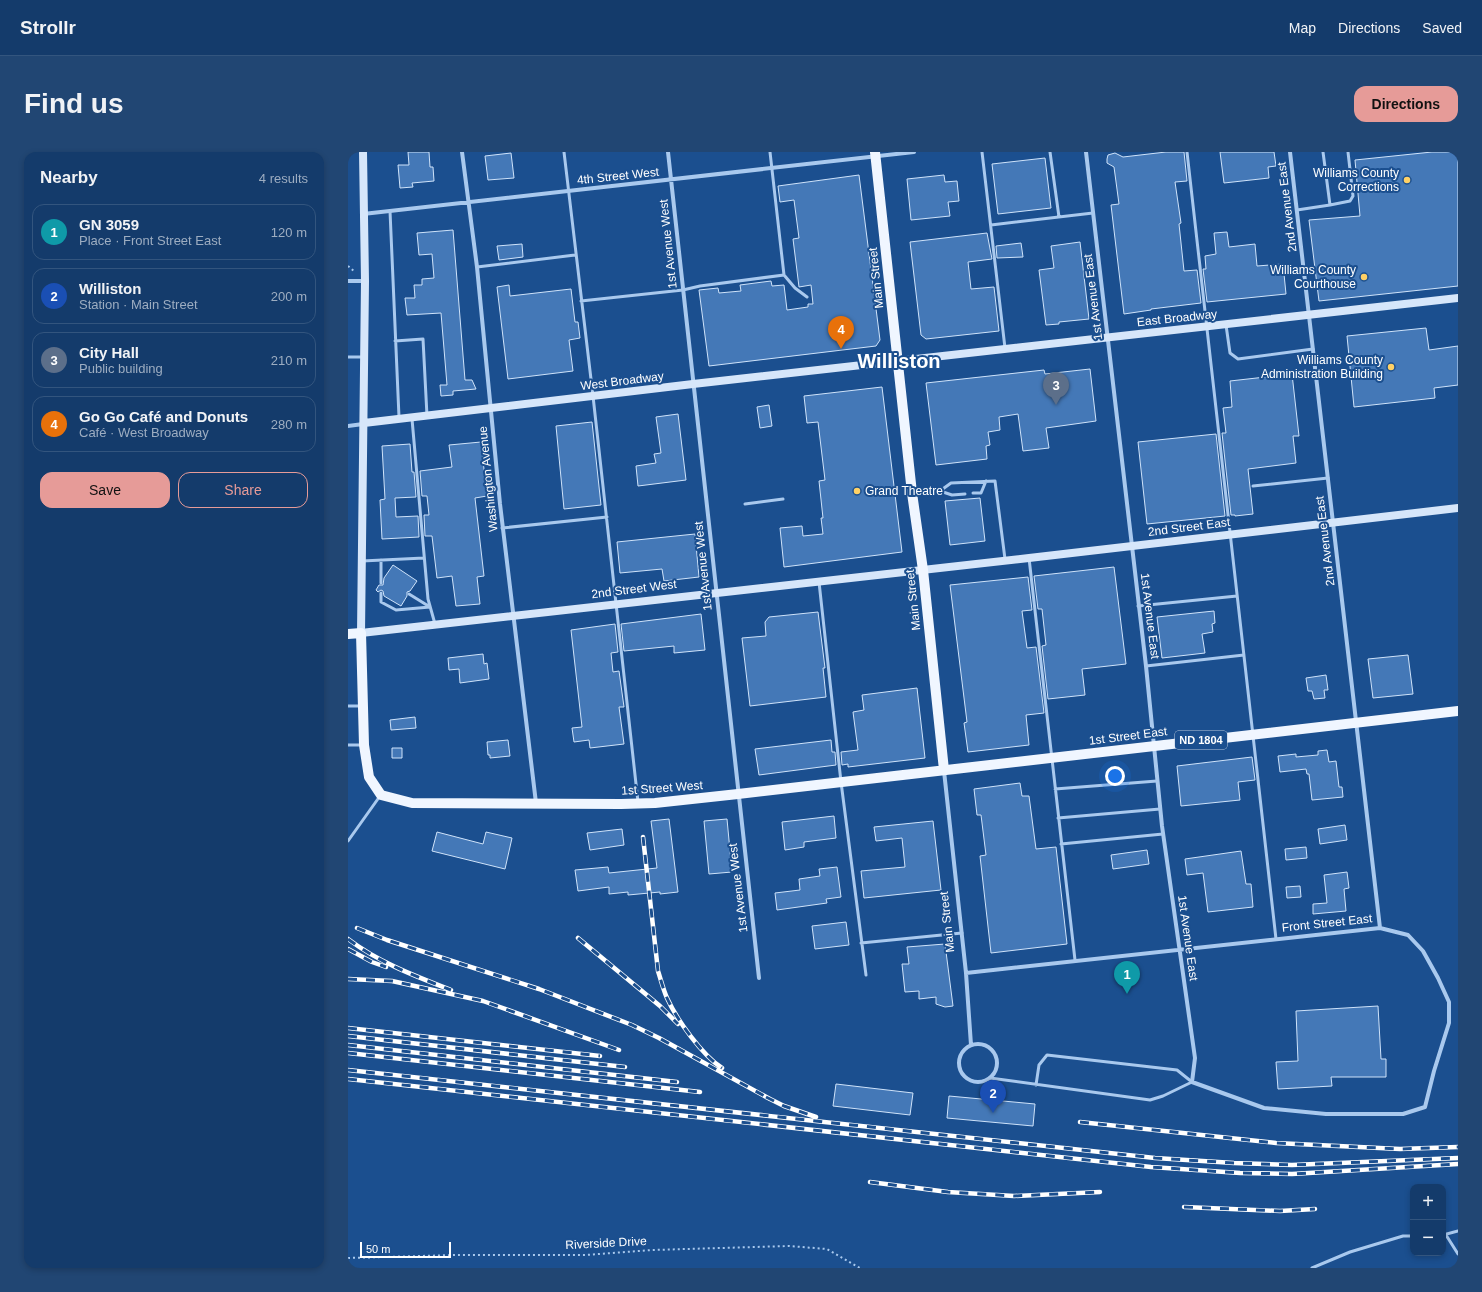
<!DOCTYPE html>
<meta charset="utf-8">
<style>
body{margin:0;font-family:Arial,sans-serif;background:#214673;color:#f1f3f6}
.controls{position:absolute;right:12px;bottom:12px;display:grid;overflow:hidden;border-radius:8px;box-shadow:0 2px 6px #0003}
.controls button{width:36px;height:36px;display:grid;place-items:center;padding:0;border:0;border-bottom:1px solid #33557e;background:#143b6b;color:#f1f3f6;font:20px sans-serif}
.scale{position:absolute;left:12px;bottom:10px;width:91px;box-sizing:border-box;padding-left:4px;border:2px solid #fff;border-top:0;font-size:11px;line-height:14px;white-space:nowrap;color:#fff;-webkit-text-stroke:3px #1b4f8f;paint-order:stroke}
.you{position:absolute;left:767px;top:624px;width:14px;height:14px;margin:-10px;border:3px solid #fff;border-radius:50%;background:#1a73e8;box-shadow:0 0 0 6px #1a73e833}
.badge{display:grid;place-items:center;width:26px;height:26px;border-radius:50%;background:#e69b98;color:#fff;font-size:13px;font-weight:700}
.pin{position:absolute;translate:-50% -33px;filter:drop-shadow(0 1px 2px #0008)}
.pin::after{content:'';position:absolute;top:21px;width:14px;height:12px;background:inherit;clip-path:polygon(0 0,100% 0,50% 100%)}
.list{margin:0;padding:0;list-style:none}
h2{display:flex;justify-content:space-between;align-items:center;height:52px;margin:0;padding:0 16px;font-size:17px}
h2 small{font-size:13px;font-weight:400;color:#9dadc1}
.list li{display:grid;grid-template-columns:26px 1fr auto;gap:12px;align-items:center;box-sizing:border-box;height:56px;margin:0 8px 8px;padding:0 8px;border:1px solid #33557e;border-radius:12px}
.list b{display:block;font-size:15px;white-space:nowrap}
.list p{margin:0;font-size:13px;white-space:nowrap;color:#9dadc1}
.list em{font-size:13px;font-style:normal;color:#9dadc1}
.actions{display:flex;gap:8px;padding:12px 16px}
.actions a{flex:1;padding:9px 0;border:1px solid #e69b98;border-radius:12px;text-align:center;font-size:14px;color:#e69b98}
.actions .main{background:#e69b98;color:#111}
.map{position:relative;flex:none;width:1110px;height:1116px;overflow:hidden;border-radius:12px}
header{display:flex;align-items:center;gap:24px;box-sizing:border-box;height:56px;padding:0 20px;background:#143b6b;border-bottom:1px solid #33557e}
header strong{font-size:19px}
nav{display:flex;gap:22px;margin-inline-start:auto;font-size:14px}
.intro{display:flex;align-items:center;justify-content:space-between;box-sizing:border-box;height:96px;padding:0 24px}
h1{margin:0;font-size:28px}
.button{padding:10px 18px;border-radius:12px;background:#e69b98;color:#111;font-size:14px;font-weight:700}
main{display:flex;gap:24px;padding:0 24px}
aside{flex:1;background:#143b6b;border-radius:12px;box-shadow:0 2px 6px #0003}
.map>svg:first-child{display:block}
.building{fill:#4478b7;stroke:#cfe3fa}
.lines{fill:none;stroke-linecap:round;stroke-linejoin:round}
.path{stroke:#a9c9ee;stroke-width:2;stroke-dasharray:2 3;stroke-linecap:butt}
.lane{stroke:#a9c9ee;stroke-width:3}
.street{stroke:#a9c9ee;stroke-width:4}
.secondary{stroke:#d6e6fa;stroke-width:8}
.primary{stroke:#f0f6ff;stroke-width:10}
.rail-casing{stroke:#fff;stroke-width:4.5}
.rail{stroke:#1b4f8f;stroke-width:3;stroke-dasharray:9;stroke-linecap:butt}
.poi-dot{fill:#ffd166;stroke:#1b4f8f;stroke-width:1.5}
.labels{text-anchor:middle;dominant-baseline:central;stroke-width:4;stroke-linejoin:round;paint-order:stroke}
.shield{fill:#1b4f8f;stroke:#bbcadd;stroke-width:1}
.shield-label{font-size:11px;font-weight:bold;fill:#fff}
.poi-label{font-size:12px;fill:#fff;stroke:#1b4f8f;text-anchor:end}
.street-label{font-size:12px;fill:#fff;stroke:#1b4f8f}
.town-label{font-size:20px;font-weight:bold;fill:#fff;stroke:#1b4f8f}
</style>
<header>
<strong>Strollr</strong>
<nav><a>Map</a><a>Directions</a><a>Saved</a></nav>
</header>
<div class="intro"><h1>Find us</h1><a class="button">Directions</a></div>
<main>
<aside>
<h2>Nearby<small>4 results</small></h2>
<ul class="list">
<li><span class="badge" style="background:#0f9aa8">1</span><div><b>GN 3059</b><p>Place · Front Street East</p></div><em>120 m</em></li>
<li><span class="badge" style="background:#1a4fb4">2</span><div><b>Williston</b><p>Station · Main Street</p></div><em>200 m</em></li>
<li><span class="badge" style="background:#5c6f8a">3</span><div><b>City Hall</b><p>Public building</p></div><em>210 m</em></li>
<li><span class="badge" style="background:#e8710a">4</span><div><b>Go Go Café and Donuts</b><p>Café · West Broadway</p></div><em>280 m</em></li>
</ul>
<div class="actions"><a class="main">Save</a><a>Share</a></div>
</aside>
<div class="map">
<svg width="1110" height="1116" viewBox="0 0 1110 1116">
<rect width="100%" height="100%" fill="#1b4f8f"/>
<path class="building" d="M60,0H81L82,15H85L86,29L64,31L65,35L52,36L50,13H61Z
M818,0H836L839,29L827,30L833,71L831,72L836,119L849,118L853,151L803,157V158L776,162L763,53L771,52L766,15L759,11V7L760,3L767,1L775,5Z
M872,0H926L928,14L920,15L921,26L876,31Z
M1084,0H1110V134L971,149L961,68L1012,64L1007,8Z
M163,1L166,26L140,28L137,4Z
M697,6L703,56L650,62L644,12Z
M511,23L532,188L528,194L361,214L351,138L370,136L371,141L393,139L392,133L423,129L424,134L436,133L439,158L460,155V152H465L463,133L451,135L445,87L451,86L446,48L432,50L430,34Z
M596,23L597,30L609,29L611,49L600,50L602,64L563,68L559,27Z
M105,78L117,228H124L128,237L105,239V243L93,244L92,233H99L93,161L59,163L57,146H67L66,133H74V127L86,126L84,102L71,103L69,81Z
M879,80L881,95L907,92L909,114L935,112L938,142L859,150L855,117H858L857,104L868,102L866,81Z
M639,81L644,107L620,110L623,137L646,135L651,179L578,187L573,183L562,90Z
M732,90L741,167L711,170V172L698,173L691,118L706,116L703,94Z
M673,91L675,105L649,106L648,94Z
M174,92L175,105L151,108L149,94Z
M161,133L162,144L223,137L227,170H230L232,186L221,188L225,219L160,227L149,135Z
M1078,176L1081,198L1110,194V233L1086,236L1087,246L1006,255L999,184Z
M742,217L748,269L698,276L701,296L675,299L670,262L651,265L652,278L640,280L642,293L638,294L639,307L588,313L578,231L696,218L697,222Z
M944,222L951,284H945L948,311L900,317L905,362L887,364V363H883L874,281H878L875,256L884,255L882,229Z
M534,235L554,400L436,415L432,376L454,374L455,384L475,382L473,366H475L471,329L477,328L470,270L459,271L456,244Z
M421,253L424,274L412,276L409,255Z
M330,262L338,328L290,334L288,314L308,311L306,302L313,301L308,265Z
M244,270L253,353L216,357L208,274Z
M868,282L877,364L799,372L790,290Z
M133,290L139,344L127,346L136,424L129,425L132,452L108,454L104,424L89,426L84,384H77L76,363H81L79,344H74L72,319L104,315L101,293Z
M62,292L64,320H66L68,345L47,346L48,365L70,364L71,385L34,387L32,348L37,347L34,294Z
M632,346L637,389L602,393L597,349Z
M347,382L351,425L316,429L314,417L272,421L269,390Z
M45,413L69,429L62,439L59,440V444L53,454L36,444L35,439L33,438L30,440L28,438L31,433H35L36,426Z
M766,415L778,512L734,517L737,543L700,547L694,494L698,493L694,457H690L686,424Z
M680,425L684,458L674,459L679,496L688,495L696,561L678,563L681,593L620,600L616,571L619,570L602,433Z
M866,459L867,471L864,472L865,480L854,482L857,501L814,506L809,465Z
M470,460L477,516H475L478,545L402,554L394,486L418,484L417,470L421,465Z
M353,462L357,498L326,501V494L276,499L273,472Z
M267,472L270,500L263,501L265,520L271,519L276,555H271L276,592L242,596L241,588L226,590L224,576L234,575L223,478Z
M135,502L136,512L139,511L141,527L112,531L111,517L101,518L100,506Z
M1060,503L1065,542L1025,546L1020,507Z
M978,523L980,538H976L977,546L966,547L964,539H960L958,526Z
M569,536L577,606L500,615V612L494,613L493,600L510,598L505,560L516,558L514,543Z
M67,565L68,576L43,578L42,568Z
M160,588L162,604L142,606V603H140L139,590Z
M483,588L484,600H487L488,613L411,623L407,597Z
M44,596H54V606H44Z
M979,598L981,610L988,609L991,635H994L995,645L964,648L961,622H959L958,617L932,620L930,604L948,602V605L970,603V599Z
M904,605L907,628L890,630L892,648L833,654L829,614Z
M672,631L674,644H681L688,697L708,695L719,792L643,801L632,704L638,703L633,663H629L626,637Z
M486,664L488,686L456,690V695L437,698L434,670Z
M321,667L330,740L312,742V740L280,743V740L261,742V735L230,739L227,718L260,715L261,721L309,716L303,669Z
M379,667L384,720L361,722L356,669Z
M585,669L593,738L516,746L513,719L557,715L554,686L528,689L526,675Z
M997,673L999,688L972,692L970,677Z
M274,677L276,693L242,698L239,681Z
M89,680L135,692L138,680L164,686L157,717L84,699Z
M958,695L959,706L938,708L937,697Z
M799,698L801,712L765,717L763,703Z
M893,699L898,732H903L905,755L860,760L855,721L839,723L837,707Z
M489,715L493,745L478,747L479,751L429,758L427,741L452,738L451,727L472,724L471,717Z
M999,720L1001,736L996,737L998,759L965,762V752L979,751L976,723Z
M952,734L953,745L939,746L938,735Z
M498,770L501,793L467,797L464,774Z
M597,792L605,854L597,855L588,852V845L571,847V839L557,840L554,812H561L559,795Z
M1030,854L1033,907H1038V925H983L984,934L930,937L928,910L950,909L948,859Z
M488,932L565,941L562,963L485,954Z
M601,944L687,952L685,974L599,966Z"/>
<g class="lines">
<path class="path" d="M0,114L7,120
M0,1106L108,1103H237L304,1098L441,1094L479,1097L512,1116"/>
<path class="lane" d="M216,0L245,244L290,650
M422,0L436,123L447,136L459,145
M634,0L657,196
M702,0L711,65
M839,0L928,787
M982,53L1002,49L1005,44L1000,0
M949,58L982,53L975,0
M42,59L51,265
M643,73L745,61
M129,115L227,103
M233,149L335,138L352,134L436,123
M878,173L882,201L890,207L965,197
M47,189L75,187L79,264
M0,205H15
M64,267L80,447L87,472
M905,334L980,326
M592,339L603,331L647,329L657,407
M565,341L592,339L604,343L617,342
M625,341H633L638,329
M397,352L435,347
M154,376L259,365
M681,406L727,808
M14,409L76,406
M471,430L493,630L518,823
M33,431V408
M33,441V450L48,458L82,455
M61,442L82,455
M790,454L889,444
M798,514L896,503
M0,554H13
M0,593H14
M707,637L809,629
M710,666L812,657
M0,689L32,644
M713,692L815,682
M513,791L614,781
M642,926L802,948L815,944L844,930L829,918L699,903L691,913L688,933
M1095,1083L1110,1079
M1098,1083L1110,1102
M964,1116L1002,1100L1055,1084H1065"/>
<path class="street" d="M114,0L129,115L152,352L188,651
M320,0L411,826
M942,0L1032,776
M15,62L566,0
M0,129H17
M0,274L15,272
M596,619L618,821L623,893
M618,821C756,805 894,790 1032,776L1060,783L1075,799L1090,826L1101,850V871L1086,919L1077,955L1055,962H978L916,956L844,930L847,906L814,674L798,514L738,0
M611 911a19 19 0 1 1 38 0a19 19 0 1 1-38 0Z"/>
<path class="secondary" d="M15,0L17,129L13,481L681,406L1110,356
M16,271L345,232L1110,146"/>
<path class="primary" d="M527,0L564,341L575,418L596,618
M0,482L13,481L16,593L21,625L33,643L64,651L273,652L307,651L390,642L1110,559"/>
<g class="rail-casing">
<path id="rail" d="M295,685L310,819C313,828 315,837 319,846C329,868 354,903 374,916
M9,776L39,788L191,837L284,873L311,886L422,947
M230,786L312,854L330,872
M0,787C30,810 67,824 103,838
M0,797L24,810L38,815
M0,827L44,829L135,849L271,898
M0,876L252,904
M0,884L277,915
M0,893L329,930
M0,901L352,940
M0,918L807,1006L886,1011L944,1013L1110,1006
M0,927L803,1015L892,1021L944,1022L1110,1012
M418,945L436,954L468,965
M732,970L928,991L1052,997L1110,995
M522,1030L600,1040L666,1044L752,1040
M836,1055L932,1059L967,1057"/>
</g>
<use href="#rail" class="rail"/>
</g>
<g class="poi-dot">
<circle cx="1059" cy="28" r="4"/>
<circle cx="1016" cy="125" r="4"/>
<circle cx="1043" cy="215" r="4"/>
<circle cx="509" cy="339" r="4"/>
</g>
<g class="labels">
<rect class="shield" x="827" y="579" width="52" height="18" rx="3"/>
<g class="shield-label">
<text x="853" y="588">ND 1804</text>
</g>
<g class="poi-label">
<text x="1051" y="21">Williams County<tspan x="1051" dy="14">Corrections</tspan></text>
<text x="1008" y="118">Williams County<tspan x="1008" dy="14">Courthouse</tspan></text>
<text x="1035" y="208">Williams County<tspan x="1035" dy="14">Administration Building</tspan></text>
<text x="517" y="339" text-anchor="start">Grand Theatre</text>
</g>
<g class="street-label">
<text transform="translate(270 24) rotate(-6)">4th Street West</text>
<text transform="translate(939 55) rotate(-97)">2nd Avenue East</text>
<text transform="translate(320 92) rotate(-96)">1st Avenue West</text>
<text transform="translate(528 126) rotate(-96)">Main Street</text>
<text transform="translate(745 145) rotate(-97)">1st Avenue East</text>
<text transform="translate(829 166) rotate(-6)">East Broadway</text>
<text transform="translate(274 229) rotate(-7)">West Broadway</text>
<text transform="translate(140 327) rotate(-96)">Washington Avenue</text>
<text transform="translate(841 375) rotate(-7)">2nd Street East</text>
<text transform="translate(977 389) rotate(-97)">2nd Avenue East</text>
<text transform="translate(355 414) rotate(-96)">1st Avenue West</text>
<text transform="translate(286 437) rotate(-7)">2nd Street West</text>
<text transform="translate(565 448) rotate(-96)">Main Street</text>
<text transform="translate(802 464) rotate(83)">1st Avenue East</text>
<text transform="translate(780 584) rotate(-7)">1st Street East</text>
<text transform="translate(314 636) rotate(-4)">1st Street West</text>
<text transform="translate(390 736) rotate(-97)">1st Avenue West</text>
<text transform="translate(599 770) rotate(-96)">Main Street</text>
<text transform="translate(979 771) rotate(-6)">Front Street East</text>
<text transform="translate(840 786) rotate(82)">1st Avenue East</text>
<text transform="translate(258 1091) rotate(-3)">Riverside Drive</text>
</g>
<g class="town-label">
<text x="551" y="209">Williston</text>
</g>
</g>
</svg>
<div class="controls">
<button>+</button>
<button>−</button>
</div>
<div class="scale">50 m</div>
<div class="you"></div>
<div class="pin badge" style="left:779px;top:842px;background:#0f9aa8">1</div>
<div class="pin badge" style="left:645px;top:961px;background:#1a4fb4">2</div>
<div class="pin badge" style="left:708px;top:253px;background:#5c6f8a">3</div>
<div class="pin badge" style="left:493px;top:197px;background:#e8710a">4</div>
</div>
</main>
